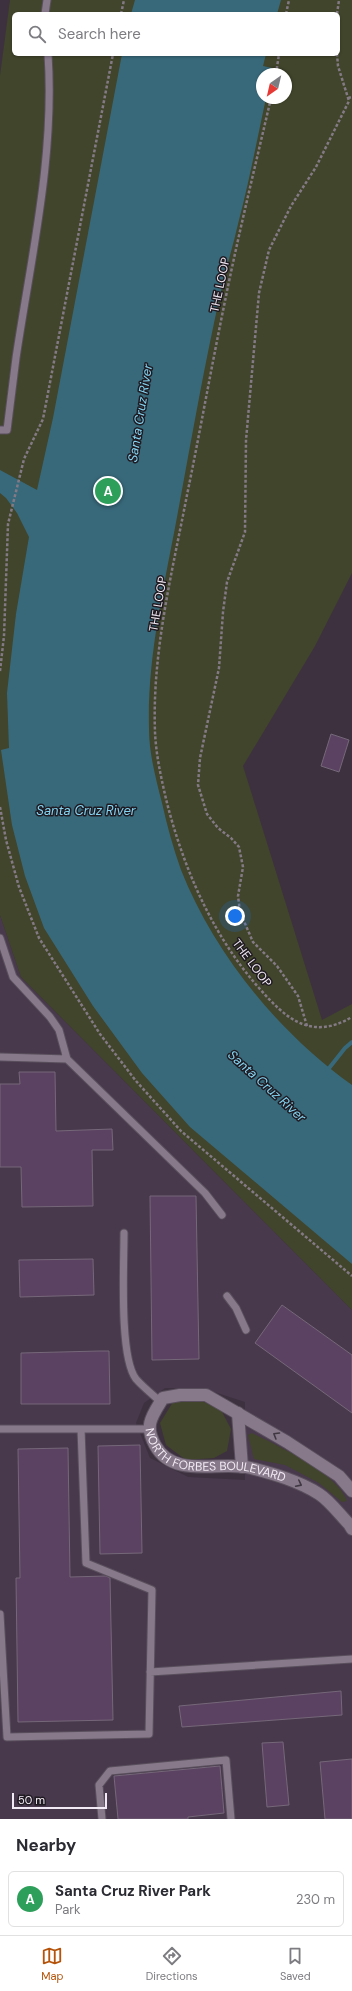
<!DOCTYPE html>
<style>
body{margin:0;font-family:"DM Sans",sans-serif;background:#f2f2f3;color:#2b2b33}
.compass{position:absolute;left:256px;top:68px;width:36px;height:36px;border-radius:50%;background:#fff;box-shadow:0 1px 3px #0004;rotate:214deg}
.scale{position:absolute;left:12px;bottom:10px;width:95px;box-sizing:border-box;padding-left:4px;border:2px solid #f2eaf4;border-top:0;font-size:11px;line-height:14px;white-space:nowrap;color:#f2eaf4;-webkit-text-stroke:3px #201b22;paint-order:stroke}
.you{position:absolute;left:235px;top:916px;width:14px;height:14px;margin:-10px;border:3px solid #fff;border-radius:50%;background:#1a73e8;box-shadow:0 0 0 6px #1a73e833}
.badge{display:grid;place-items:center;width:26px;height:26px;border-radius:50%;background:#b45309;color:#fff;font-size:13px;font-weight:700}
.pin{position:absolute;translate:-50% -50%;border:2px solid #fff;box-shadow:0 1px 4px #0006}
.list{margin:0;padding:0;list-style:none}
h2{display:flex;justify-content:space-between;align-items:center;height:52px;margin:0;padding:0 16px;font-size:17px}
h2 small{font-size:13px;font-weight:400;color:#7c7c81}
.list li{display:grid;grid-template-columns:26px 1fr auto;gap:12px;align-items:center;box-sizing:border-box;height:56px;margin:0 8px 8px;padding:0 8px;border:1px solid #e1e1e2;border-radius:6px}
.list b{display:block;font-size:15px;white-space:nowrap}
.list p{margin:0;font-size:13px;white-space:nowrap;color:#7c7c81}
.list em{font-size:13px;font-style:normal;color:#7c7c81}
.icon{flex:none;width:22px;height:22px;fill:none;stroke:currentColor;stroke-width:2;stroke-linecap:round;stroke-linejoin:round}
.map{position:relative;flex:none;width:352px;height:1819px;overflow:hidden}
.search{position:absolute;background:#fff;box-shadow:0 1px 3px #0004;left:12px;right:12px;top:12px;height:44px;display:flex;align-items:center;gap:10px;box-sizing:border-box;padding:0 14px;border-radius:6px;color:#7c7c81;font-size:15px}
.sheet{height:116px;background:#fff}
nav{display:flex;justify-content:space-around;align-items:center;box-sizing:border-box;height:56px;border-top:1px solid #e1e1e2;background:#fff;font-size:11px;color:#7c7c81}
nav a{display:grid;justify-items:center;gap:2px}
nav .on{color:#b45309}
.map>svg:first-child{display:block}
.built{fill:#48394c;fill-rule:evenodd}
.green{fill:#41452b;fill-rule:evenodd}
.water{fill:#38697b}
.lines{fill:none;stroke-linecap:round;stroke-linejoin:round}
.stream{stroke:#38697b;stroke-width:4}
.building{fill:#5c4262;stroke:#756879}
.lane-casing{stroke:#594f5c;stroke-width:9}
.street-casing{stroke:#594f5c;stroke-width:14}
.path{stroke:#847a86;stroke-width:2.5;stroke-dasharray:3 2;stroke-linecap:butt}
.lane{stroke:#87798a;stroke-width:7}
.street{stroke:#87798a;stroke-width:12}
.oneway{stroke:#3f3741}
.labels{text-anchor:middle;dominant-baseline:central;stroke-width:3;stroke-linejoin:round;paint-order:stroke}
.street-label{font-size:12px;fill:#f2eaf4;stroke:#201b22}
.water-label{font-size:13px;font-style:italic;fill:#83d5f3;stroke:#201b22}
</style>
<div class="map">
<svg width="352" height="1819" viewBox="0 0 352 1819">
<rect width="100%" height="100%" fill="#3d313f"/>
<path class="built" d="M0,915L21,977L352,1310V1819H0ZM165,1388H202L245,1402V1480L188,1477L150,1458L136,1423L144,1403Z"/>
<path class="green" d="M10,0H352V573L315,646L243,766L322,1020L352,1004V1310L21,977L0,915V76ZM14,14H338V54H14ZM262,74H286V98H262Z
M201,1401L220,1408L231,1429L227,1451L214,1458L186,1460L166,1445L160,1423L173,1402Z
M252,1433C278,1446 337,1473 347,1501L342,1502L319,1483L285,1465L254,1459L248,1435Z"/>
<path class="water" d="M135,0H281L277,14H131Z
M122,54H266L263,66L272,68L271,74H262V98H266C257,140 249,182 238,224C233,246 226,268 221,291C204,366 191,442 177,517C164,587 147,658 149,729C149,754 156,779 162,803C167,825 173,848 181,870C215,955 278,1032 352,1085V1264L190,1127L142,1073L93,1006L44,928L25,876L12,825L1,750L9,748L7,693L16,614L29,537L17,513L6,498L0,493V470L37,490L53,418Z"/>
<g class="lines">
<path class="stream" d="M326,1072L345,1048L352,1042"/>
</g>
<path class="building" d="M331,734L349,740L339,772L321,766Z
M19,1072H55L56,1131L112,1129L113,1150H92L93,1206L22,1207L21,1167H0V1084H20Z
M150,1196H196L199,1359L152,1360Z
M93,1259L94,1295L20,1297L19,1260Z
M282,1305L352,1355V1413L255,1343Z
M99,1351H109L110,1404H21V1353Z
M140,1445L142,1553L100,1554L98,1446Z
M68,1448L70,1577L106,1576L110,1578L113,1720L18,1722L16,1578H20L18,1449Z
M341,1691L342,1715L182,1727L179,1706Z
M283,1742L289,1805L267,1807L262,1743Z
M352,1759V1819H325L320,1762Z
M220,1766L224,1813L188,1817V1819H118L114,1776Z"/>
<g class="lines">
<g class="lane-casing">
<path id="lane" d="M45,14L47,0
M0,430H7C10,406 13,382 16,358C31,257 55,156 48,54
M0,938L13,977L50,1017L59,1030L67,1059
M0,1057L67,1059L205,1193L222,1215
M124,1233C124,1265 119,1357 136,1379C143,1387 153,1395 161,1402
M227,1296L236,1308L246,1330
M0,1429H149
M0,1614L7,1737L149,1734L152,1590L86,1563L81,1429
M150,1672L352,1659
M102,1819L99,1785L110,1771L226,1760L231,1819"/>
</g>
<g class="street-casing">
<g id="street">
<path d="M238,1413L242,1467"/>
<path id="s1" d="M352,1491L339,1476L287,1442L206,1395H180L163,1398C152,1416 144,1425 155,1445C174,1480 221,1460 251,1468C274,1474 299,1481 319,1494C330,1501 340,1515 349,1524L352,1529"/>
</g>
</g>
<path class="path" d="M121,14L124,0
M286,14L289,0
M337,14L339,0
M276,74L279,54
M271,98C255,167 238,236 224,306C211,369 200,432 187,495C172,573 152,652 155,732C156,755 161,777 166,799C183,867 212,935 259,988C286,1019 311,1041 352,1017
M348,98L352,97
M0,671L4,636L8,524L24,459L43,419L113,54
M0,807L6,840L19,887L39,938L100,1034L136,1081L181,1131L352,1276
M307,1026L298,996L277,966L253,942L240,912L238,896L243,867L239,847L231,838L218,828L207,814L198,785L200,758L219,668L223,612L227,582L245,532L246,440L259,293L269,250L291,206L316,167L349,101L338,66L337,54"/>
<use href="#lane" class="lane"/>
<use href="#street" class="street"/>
</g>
<defs><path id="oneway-chevron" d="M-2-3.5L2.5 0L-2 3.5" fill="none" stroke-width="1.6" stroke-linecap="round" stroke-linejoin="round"/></defs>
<g class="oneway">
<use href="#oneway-chevron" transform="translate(276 1435) rotate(-149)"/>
<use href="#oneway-chevron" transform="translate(299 1484) rotate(27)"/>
</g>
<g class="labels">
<g class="street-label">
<text transform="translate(220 285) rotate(-78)">THE LOOP</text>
<text transform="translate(158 604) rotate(-80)">THE LOOP</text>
<text transform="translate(252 963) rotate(53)">THE LOOP</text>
<text stroke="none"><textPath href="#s1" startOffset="331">NORTH FORBES BOULEVARD</textPath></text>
</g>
<g class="water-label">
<text transform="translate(140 413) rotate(-81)">Santa Cruz River</text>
<text x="86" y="810">Santa Cruz River</text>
<text transform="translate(267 1086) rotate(42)">Santa Cruz River</text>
</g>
</g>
</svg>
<svg class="compass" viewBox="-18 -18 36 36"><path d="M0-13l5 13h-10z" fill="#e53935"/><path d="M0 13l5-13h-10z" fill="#7c7c81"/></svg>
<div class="scale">50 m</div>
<div class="you"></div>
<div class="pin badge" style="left:108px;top:491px;background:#2e9e5b">A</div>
<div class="search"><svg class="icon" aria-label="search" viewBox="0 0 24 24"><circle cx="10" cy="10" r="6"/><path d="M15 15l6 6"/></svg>Search here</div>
</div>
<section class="sheet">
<h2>Nearby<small></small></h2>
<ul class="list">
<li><span class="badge" style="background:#2e9e5b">A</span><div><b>Santa Cruz River Park</b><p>Park</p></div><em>230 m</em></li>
</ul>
</section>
<nav>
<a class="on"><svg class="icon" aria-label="map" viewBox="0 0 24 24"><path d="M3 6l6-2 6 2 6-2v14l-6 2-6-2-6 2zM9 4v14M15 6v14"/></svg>Map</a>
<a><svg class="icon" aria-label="directions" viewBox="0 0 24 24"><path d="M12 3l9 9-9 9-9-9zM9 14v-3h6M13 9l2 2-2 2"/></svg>Directions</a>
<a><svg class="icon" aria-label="saved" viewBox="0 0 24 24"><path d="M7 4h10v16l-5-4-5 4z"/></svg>Saved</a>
</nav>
